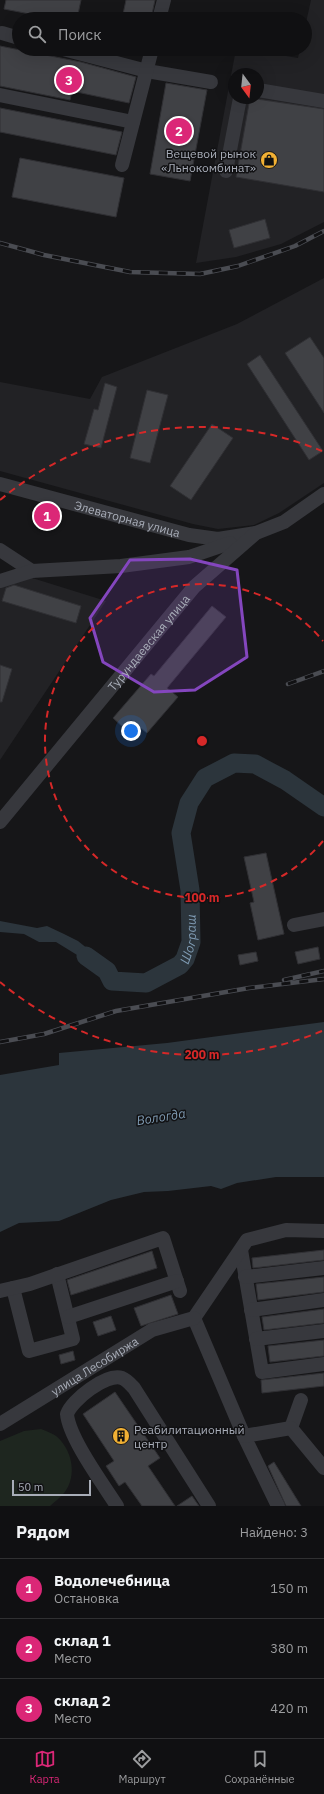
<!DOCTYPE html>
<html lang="ru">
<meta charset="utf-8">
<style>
body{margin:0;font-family:"IBM Plex Sans",sans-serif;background:#19191b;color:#f1f3f6}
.compass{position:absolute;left:228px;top:68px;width:36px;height:36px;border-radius:50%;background:#101012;box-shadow:0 4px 16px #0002;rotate:165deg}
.scale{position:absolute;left:12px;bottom:10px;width:79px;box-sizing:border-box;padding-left:4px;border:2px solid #a8adb8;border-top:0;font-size:11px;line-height:14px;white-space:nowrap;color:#a8adb8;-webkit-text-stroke:3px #111113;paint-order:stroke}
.you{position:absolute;left:131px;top:731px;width:14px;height:14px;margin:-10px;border:3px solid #fff;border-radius:50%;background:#1a73e8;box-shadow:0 0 0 6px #1a73e833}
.badge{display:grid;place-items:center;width:26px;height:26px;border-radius:50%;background:#db2777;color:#fff;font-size:13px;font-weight:700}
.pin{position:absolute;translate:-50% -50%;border:2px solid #fff;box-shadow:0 1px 4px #0006}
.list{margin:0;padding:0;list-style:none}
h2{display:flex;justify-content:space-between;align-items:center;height:52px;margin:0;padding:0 16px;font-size:17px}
h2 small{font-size:13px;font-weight:400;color:#9c9d9f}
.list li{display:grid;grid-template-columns:26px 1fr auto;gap:12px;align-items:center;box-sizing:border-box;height:60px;padding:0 16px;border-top:1px solid #303032}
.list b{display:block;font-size:15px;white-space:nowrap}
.list p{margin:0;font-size:13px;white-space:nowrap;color:#9c9d9f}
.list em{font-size:13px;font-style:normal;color:#9c9d9f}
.icon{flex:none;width:22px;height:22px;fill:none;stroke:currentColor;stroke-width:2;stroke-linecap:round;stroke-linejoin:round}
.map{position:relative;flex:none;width:324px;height:1506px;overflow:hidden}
.search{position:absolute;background:#101012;box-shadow:0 4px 16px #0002;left:12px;right:12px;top:12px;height:44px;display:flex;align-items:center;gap:10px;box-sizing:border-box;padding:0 14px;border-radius:22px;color:#9c9d9f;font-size:15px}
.sheet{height:232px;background:#101012}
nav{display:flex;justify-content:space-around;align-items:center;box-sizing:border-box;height:56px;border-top:1px solid #303032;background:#101012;font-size:11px;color:#9c9d9f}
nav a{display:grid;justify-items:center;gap:2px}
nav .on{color:#db2777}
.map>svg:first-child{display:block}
.built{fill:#222225;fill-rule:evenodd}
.green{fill:#1e261f}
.water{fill:#2c353c}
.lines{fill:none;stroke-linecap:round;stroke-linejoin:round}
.river{stroke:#2c353c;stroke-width:19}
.building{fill:#404145;stroke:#303034}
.minor{stroke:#37383d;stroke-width:14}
.rail-casing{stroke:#4a4c52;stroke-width:4.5}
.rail{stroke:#111113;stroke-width:3;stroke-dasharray:9;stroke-linecap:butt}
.marked{fill:#8446be;fill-opacity:0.2;stroke:#8446be;stroke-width:3;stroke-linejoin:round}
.ring{fill:none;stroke:#d62828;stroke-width:2;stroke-dasharray:7 5}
.labels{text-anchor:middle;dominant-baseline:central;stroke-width:3;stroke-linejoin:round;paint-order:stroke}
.poi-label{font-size:12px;fill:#a8adb8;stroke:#111113;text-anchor:end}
.street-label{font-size:12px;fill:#a8adb8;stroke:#111113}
.water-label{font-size:13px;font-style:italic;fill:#7f9bb3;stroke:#111113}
.centre{fill:#d62828;stroke:#111113;stroke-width:2}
.ring-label{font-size:12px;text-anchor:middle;font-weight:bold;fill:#d62828;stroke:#111113;stroke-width:3;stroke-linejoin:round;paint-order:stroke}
</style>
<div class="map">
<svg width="324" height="1506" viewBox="0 0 324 1506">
<rect width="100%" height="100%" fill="#161618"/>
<path class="built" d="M311,0H324V222L281,244L236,257L196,263L236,49H246L298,58L300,49H305V27ZM234,74H258V98H234Z
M324,278V483L279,513L254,525L218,529L193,524L0,471V382L90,399L102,377L237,324Z
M13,572L106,601L0,760V576Z"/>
<path class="green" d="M41,1429C46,1431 52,1433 56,1436C72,1449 78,1476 64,1493C60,1498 54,1502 50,1506H0V1441L24,1431Z"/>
<path class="water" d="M0,921L37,928L47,926L64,934L78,941L98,957L107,971L95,966L56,942H39L24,934L0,932Z
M324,1022V1177H276L237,1183L221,1189L211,1186L168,1191L144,1192L111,1200L59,1221L19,1223L0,1232V1075L59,1065V1053L167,1043Z"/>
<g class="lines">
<path class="river" id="s1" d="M86,956L107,971L112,981L146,983L180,965L185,959L191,942L190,890L181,833L189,803L205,778L234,763L255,764L285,780L324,807"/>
</g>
<path class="building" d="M6,0H81L77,19H56L4,9Z
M126,0H155L151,19H122Z
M0,46L81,62L136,77L129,103L72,91L70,100L0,86Z
M166,83L207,90L190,181L150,174Z
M250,98L324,109V192L236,177Z
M0,108L122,132L116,155L0,132Z
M20,158L124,178L116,217L12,197Z
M265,219L270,238L234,248L229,230Z
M310,337L324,358V413L285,353Z
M260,355L323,451L309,460L247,364Z
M105,383L117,387L101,448L84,444L94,409L98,410Z
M147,390L168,395L150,463L130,458Z
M212,424L233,438L191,500L170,486Z
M14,585L81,606L76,623L2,601L6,588Z
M212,606L226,617L167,688L178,697L147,733L131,720L124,728L113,718L151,674L154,676Z
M0,665L12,669L2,702H0Z
M266,853L284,934L258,940L250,903L254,902L244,857Z
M318,947L320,959L298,964L295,952Z
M256,952L258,961L240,965L238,955Z
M324,1250V1260L253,1268L252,1258Z
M152,1251L157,1268L71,1295L67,1280Z
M324,1277V1292L258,1300L256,1284Z
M171,1295L178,1314L141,1326L134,1308Z
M324,1309V1323L264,1330L262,1317Z
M111,1316L116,1330L98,1336L93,1322Z
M324,1340V1356L270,1362L268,1346Z
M73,1351L75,1360L61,1364L59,1355Z
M324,1373V1386L262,1393L261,1380Z
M115,1392L160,1458L148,1466L175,1506H142L125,1482L119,1486L106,1466L114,1461L83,1414Z
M274,1462L301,1506H286L268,1466Z
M192,1496L199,1506H177Z"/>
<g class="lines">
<g class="minor">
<path d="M159,19L164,0"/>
<path d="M2,33L19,38"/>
<path d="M63,49L147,71L211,82"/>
<path d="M258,90L324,101"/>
<path d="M0,95L133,122"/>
<path d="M122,165L152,49"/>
<path d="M226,171L240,98"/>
<path id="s2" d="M0,484L189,535L218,539L256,533"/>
<path d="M0,550L32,571"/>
<path d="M0,581L32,571L121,566L189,557L230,543"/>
<path id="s3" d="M0,822L194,587L256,533L284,522L324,494"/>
<path d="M294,925L324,919"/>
<path d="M241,1250L262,1372L324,1364"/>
<path d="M245,1277L324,1268"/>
<path d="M13,1288L29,1351L73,1339L57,1274"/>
<path d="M0,1291L30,1284L163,1238L180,1291"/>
<path d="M251,1310L324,1300"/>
<path d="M68,1317L177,1281"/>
<path d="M194,1318L244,1436L278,1506"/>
<path d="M194,1318L247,1240L286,1230L324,1231"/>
<path d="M256,1339L324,1331"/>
<path id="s4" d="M0,1424L152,1330L194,1318"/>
<path d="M291,1428L301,1400"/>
<path d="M244,1436L291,1428L324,1468"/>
<path d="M117,1506C103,1484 69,1438 67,1414C72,1400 106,1373 122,1378C127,1380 130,1384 134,1388L209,1506"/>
</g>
<g class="rail-casing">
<path id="rail" d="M0,243L44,255L130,272L200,274L238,266L295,246L324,231
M288,684L324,671
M284,980L324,971
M0,1042L44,1034L116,1011L249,988L324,979"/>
</g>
<use href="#rail" class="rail"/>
</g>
<path class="marked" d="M190,559L237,570L247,657L195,690L154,692L103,662L90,618L130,560Z"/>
<g class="ring">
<path d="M323 841A157 157 0 1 1 323 641"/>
<path d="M322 1031A314 314 0 0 1 0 982M0 500A314 314 0 0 1 322 451"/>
</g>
<defs>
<g id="shop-disc" transform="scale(0.9)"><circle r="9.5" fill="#f2b134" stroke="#111113"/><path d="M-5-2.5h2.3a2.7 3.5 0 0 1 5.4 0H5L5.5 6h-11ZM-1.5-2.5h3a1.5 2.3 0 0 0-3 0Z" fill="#111"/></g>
<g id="building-disc" transform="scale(0.9)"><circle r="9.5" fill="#f2b134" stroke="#111113"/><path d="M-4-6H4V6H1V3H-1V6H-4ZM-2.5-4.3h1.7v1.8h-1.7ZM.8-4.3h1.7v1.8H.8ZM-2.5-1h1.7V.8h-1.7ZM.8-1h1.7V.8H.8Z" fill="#111"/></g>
</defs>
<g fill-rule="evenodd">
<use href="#shop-disc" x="269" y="160"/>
<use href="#building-disc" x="121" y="1436"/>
</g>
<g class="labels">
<g class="poi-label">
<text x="256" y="153">Вещевой рынок<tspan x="256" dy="14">«Льнокомбинат»</tspan></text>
<text x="134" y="1429" text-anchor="start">Реабилитационный<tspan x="134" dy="14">центр</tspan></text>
</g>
<g class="street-label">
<text stroke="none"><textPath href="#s2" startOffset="132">Элеваторная улица</textPath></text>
<text stroke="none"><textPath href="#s3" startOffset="233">Турундаевская улица</textPath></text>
<text stroke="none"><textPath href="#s4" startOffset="111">улица Лесобиржа</textPath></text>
</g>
<g class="water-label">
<text stroke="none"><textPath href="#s1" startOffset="138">Шограш</textPath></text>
<text transform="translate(161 1117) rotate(-9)">Вологда</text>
</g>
</g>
<circle cx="202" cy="741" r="6" class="centre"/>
<g class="ring-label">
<text x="202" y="902">100 m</text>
<text x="202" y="1059">200 m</text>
</g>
</svg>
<svg class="compass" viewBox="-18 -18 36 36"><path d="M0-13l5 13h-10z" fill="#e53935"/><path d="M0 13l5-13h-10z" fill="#9c9d9f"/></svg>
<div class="scale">50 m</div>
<div class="you"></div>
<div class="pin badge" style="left:47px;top:516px">1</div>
<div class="pin badge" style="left:179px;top:131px">2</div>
<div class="pin badge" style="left:69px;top:80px">3</div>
<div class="search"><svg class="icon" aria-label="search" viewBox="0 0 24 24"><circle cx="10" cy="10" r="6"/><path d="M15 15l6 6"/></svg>Поиск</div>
</div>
<section class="sheet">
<h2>Рядом<small>Найдено: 3</small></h2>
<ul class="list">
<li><span class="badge">1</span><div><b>Водолечебница</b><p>Остановка</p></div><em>150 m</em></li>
<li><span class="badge">2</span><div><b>склад 1</b><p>Место</p></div><em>380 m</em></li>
<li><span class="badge">3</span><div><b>склад 2</b><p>Место</p></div><em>420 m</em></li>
</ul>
</section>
<nav>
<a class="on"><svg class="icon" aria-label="map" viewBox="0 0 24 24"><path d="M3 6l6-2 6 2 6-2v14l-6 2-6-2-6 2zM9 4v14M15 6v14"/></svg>Карта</a>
<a><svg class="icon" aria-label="directions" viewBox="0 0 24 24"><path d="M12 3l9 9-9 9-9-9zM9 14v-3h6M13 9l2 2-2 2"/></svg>Маршрут</a>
<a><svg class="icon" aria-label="saved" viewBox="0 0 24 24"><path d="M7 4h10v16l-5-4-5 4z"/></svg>Сохранённые</a>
</nav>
